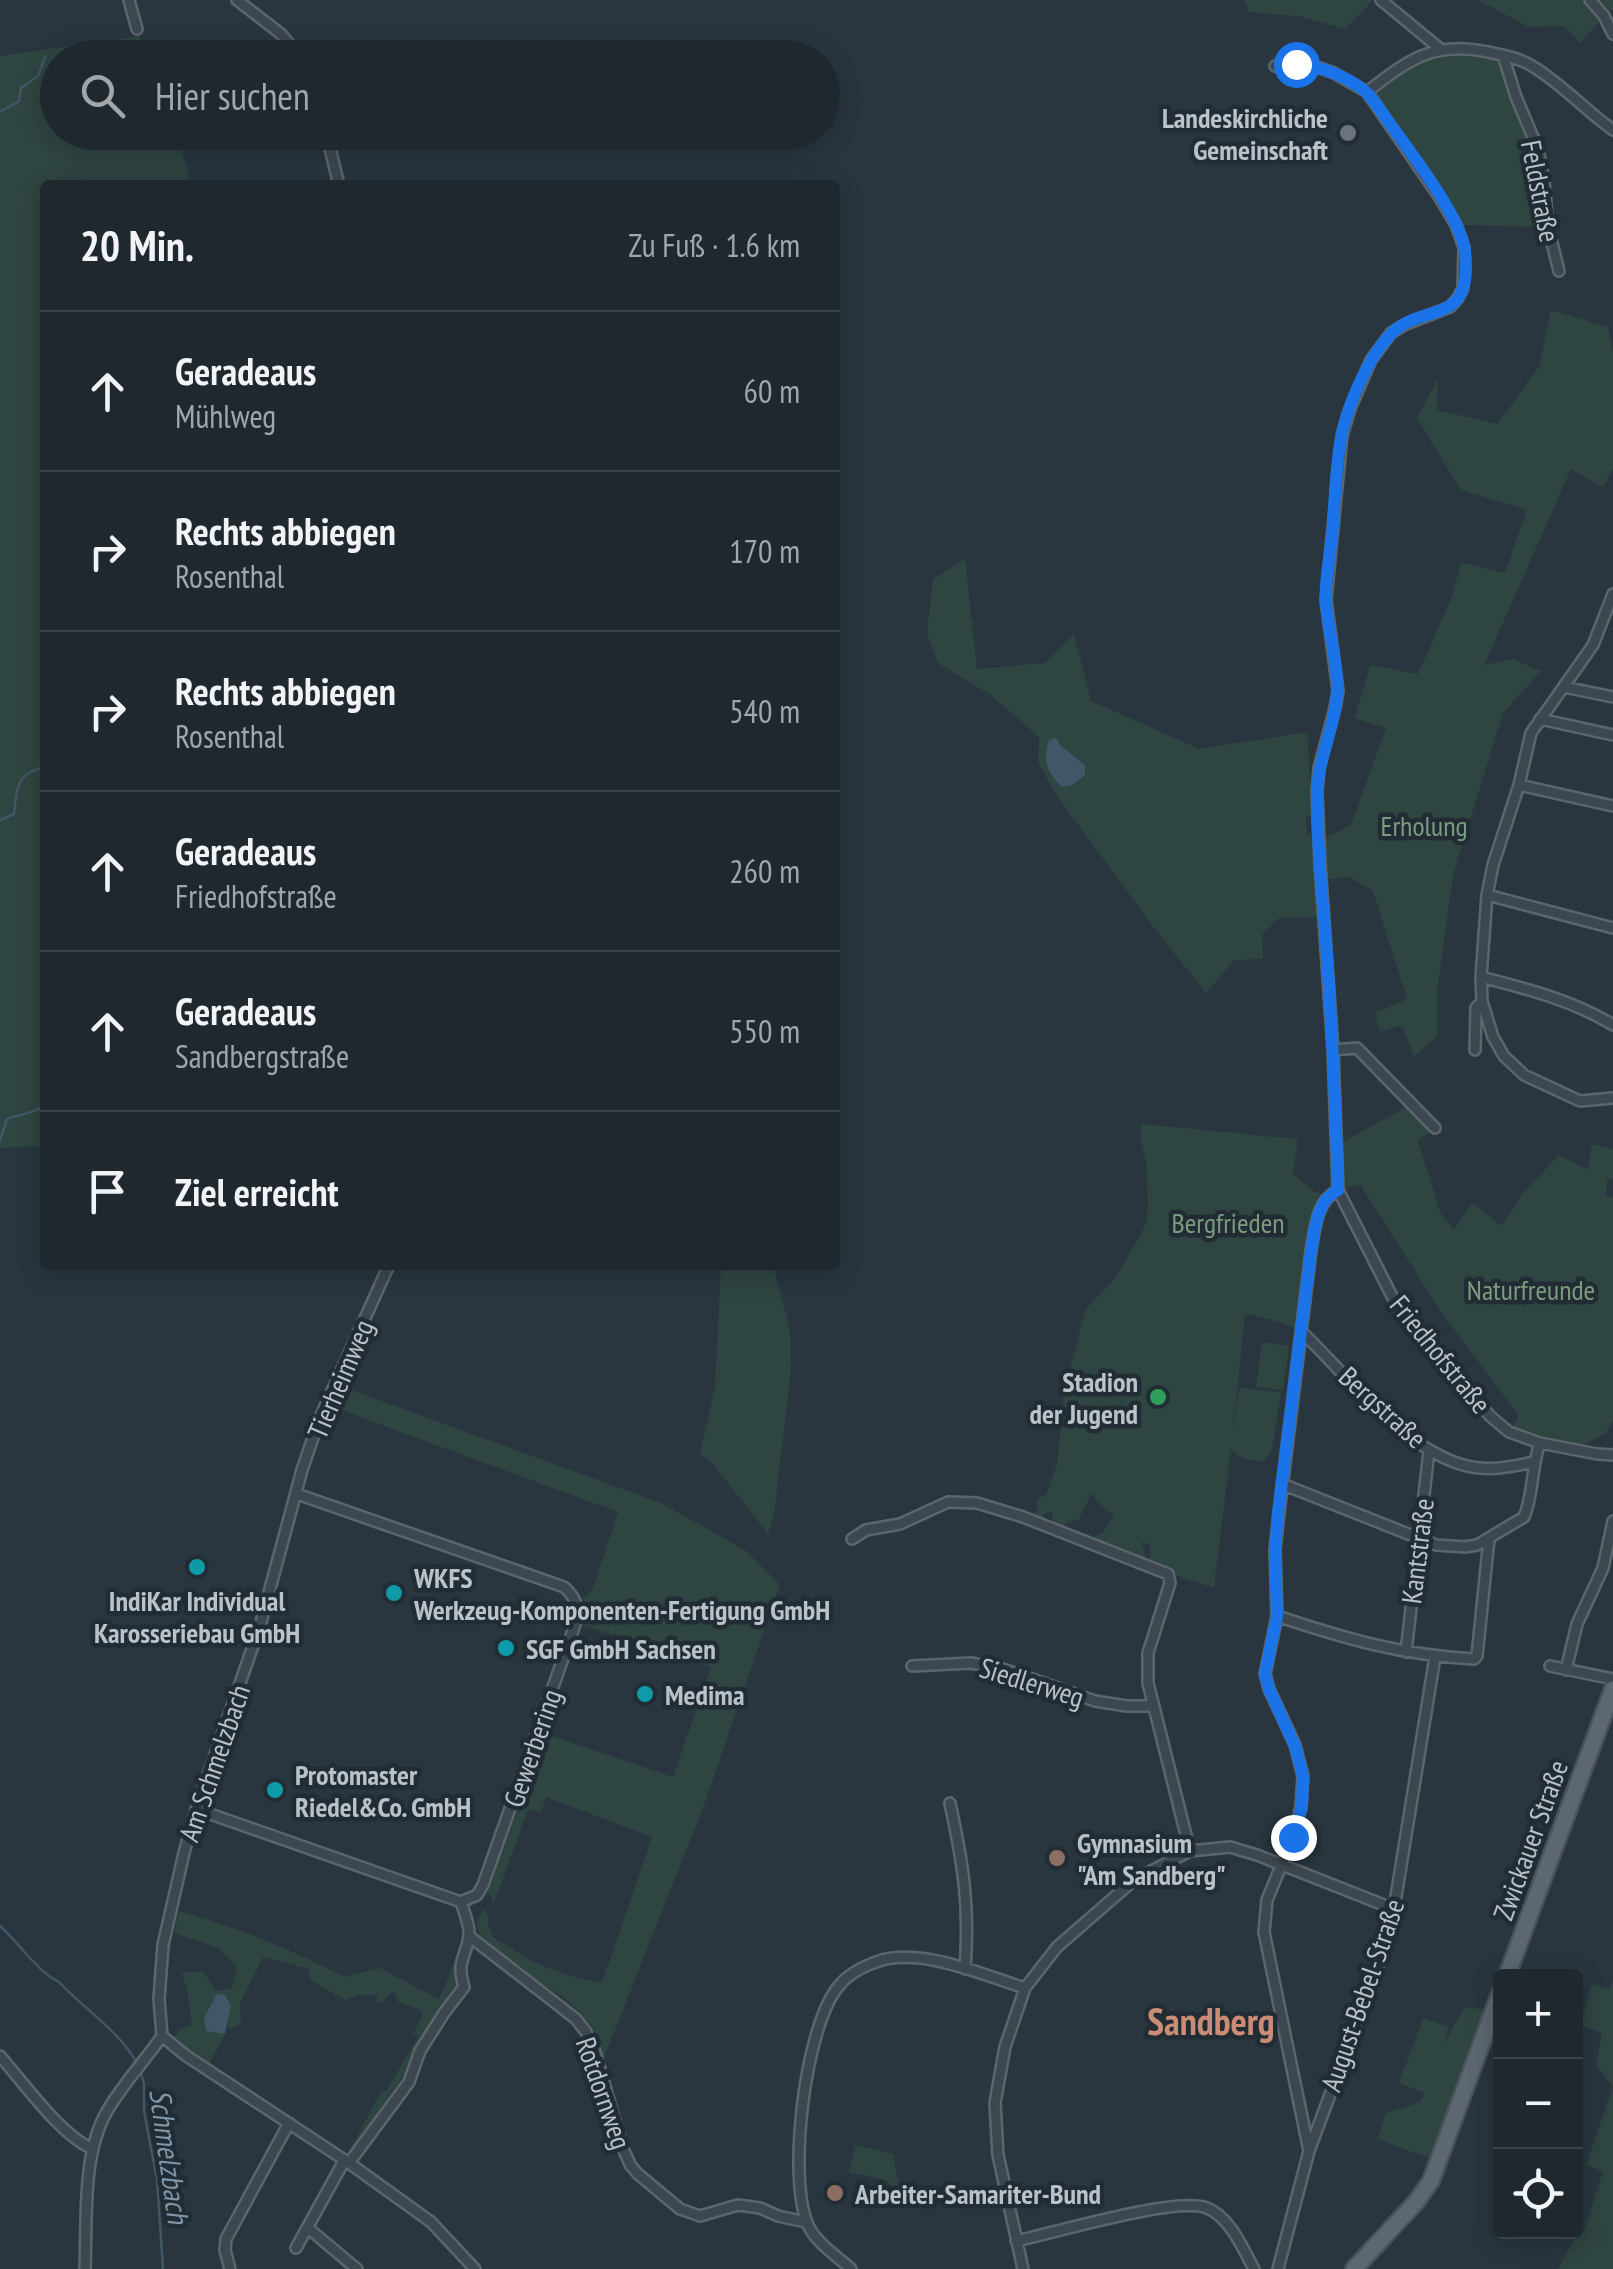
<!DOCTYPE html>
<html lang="de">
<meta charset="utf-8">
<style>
body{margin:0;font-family:"PT Sans Narrow",sans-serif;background:#273037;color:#f1f3f6}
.controls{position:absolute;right:30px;bottom:30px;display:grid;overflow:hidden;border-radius:10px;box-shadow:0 5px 25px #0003}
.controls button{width:90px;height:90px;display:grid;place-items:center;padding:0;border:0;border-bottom:2px solid #3c444b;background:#1f282f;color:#f1f3f6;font:50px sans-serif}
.stop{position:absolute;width:30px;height:30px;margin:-22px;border:8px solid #1a73e8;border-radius:50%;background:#fff}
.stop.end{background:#1a73e8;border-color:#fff;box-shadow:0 2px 10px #0008}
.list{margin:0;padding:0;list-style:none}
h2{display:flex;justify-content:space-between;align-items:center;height:130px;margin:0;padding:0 40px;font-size:42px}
h2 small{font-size:32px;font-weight:400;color:#a1a6aa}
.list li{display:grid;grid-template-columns:65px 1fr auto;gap:30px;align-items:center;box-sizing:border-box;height:160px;padding:0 40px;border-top:2px solid #3c444b}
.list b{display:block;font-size:38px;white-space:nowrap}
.list p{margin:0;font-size:32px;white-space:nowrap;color:#a1a6aa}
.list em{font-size:32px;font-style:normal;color:#a1a6aa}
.icon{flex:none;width:55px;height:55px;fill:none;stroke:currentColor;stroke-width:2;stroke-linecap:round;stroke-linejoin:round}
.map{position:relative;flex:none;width:1613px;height:2269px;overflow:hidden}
.search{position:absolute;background:#1f282f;box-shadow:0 5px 25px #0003;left:40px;top:40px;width:800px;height:110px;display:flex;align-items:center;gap:25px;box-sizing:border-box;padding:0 35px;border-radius:55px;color:#a1a6aa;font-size:38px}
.panel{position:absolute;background:#1f282f;box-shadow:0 5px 25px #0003;left:40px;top:180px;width:800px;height:1090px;border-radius:10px}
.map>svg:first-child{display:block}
.green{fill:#2f4542}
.water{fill:#415666}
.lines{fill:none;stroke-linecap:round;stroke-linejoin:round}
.stream{stroke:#415666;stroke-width:2.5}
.street-casing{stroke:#5b656c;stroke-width:14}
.primary-casing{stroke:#4a535b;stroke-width:20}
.street{stroke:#3d474f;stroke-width:9}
.primary{stroke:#5c676f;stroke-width:15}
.route{stroke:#1a73e8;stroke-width:12}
.worship-dot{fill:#6b7280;stroke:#222c34;stroke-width:4}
.leisure-dot{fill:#2e9e5b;stroke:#222c34;stroke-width:4}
.culture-dot{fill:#0f9aa8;stroke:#222c34;stroke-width:4}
.education-dot{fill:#8d6e63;stroke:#222c34;stroke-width:4}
.labels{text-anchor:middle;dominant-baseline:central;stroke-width:9;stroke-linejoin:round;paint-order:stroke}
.poi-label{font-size:28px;font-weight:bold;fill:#bac2c9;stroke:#222c34;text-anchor:start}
.street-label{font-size:28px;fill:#bac2c9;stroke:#222c34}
.park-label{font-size:28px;fill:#7b9c7e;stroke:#222c34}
.water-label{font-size:30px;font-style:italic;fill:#7e96a9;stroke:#222c34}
.district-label{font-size:38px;font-weight:bold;fill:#ca8c74;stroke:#222c34}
</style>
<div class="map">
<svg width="1613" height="2269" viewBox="0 0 1613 2269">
<rect width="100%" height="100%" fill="#29363f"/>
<path class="green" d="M1244,0H1370L1372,1L1345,29L1298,16L1249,12Z
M1478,0H1613V9L1604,16L1580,43L1564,26L1529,27Z
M139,36L148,57L58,58V132L177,133L191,185H45V1146L0,1148V56Z
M1459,51L1498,60C1520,115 1547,167 1540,227L1462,225L1443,193L1374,93C1393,69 1429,56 1459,51Z
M1551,310L1608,327L1613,353V469L1603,487L1571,469L1484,665L1512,659L1541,671L1503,713L1453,875L1437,991V1037L1414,1056L1402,1025L1380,1032L1375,1013L1407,999L1373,891L1349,877L1321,880L1318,842L1351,825L1386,728L1355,718L1370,665L1418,674L1452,597L1461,562L1505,573L1527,510L1461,490L1417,418L1438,378L1437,410L1498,424L1539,366Z
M965,559L977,669L1045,663L1074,634L1091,701L1199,749L1307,732L1313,815L1306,816L1307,835H1314L1318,917L1279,918L1262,935L1263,959L1234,960L1206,993L1158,933L1057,796L1038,763L1039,737L991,695L938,663L927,633L933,579Z
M1412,1104L1435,1128L1418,1141L1441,1214L1454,1230L1472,1203L1502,1226L1523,1193L1559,1155L1588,1170L1592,1144L1613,1149V1179H1607L1606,1196L1613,1197V1421L1606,1433L1574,1450L1509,1432L1519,1416L1441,1312L1360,1184L1338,1190L1337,1145Z
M1142,1124L1298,1139L1293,1173L1314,1192L1330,1194L1318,1215L1301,1331L1283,1323L1245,1313L1233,1431L1239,1388L1281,1392L1272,1450L1264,1461C1249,1461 1239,1459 1231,1448L1214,1588L1175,1575L1172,1570L1149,1562L1150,1544L1141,1542L1146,1558L1132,1553L1131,1558L1087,1541L1088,1538L1102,1534L1114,1515L1098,1503L1090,1492L1088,1502L1078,1520L1064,1524L1073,1533L1053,1525L1052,1512H1047L1039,1520L1035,1517L1038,1506L1036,1500L1046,1495L1057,1464L1064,1393L1085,1310L1117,1276L1146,1224L1148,1206L1146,1161L1140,1138Z
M721,1265H773L790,1331L791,1370L774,1514L768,1534L713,1464L700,1453L715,1387Z
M1262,1342L1289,1346L1283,1390L1256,1387Z
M335,1384L661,1503L745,1550L780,1585L703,1808L604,2058C597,2041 592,2023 578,2010C547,1979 493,1968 476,1925L483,1909L489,1916L488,1926L494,1938L531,1961L570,1976L602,1983L652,1837L546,1797L541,1812L528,1810L494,1903L488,1892L545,1734L673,1777L711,1667L580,1624L582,1609L580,1600L592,1591L618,1512L325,1404Z
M179,1911C240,1929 287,1947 344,1977L383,1967L385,1971L439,1999C449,1979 453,1964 461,1944L456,1966V1988L422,2036L405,2073L386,2101L388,2105L373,2125L369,2126L351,2155L346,2157L382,2090L386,2091L419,2036L413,2034L423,2015L420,2010L398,2002L395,1993L390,1994L383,2003H377V1995H359L345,2000L310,1980L309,1969L263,1957L240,2003L241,2024L231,2029L227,2026L231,2005L216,1995L204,2018L207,2031L225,2034L208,2066L174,2038L180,2029L192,2025L188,1995L182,1973L203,1971L216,1991L232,1988L237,1967L219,1948L174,1933Z
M1613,1979V2087L1596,2064L1602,2033L1580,2025L1592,1984L1610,1989Z
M1464,2008L1485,2009L1429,2158L1377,2139L1386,2113L1420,2102L1425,2093L1399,2083L1423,2018L1449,2027L1444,2044Z
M1613,2088V2269H1558L1575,2238L1584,2231L1603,2172L1586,2164Z
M855,2145L893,2154L898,2182L896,2190L886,2180L849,2172Z"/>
<path class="water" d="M1056,738L1061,746L1085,765V775L1073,785L1062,787C1046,772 1043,760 1049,740Z
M224,1994L231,2005L225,2034L206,2031L204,2018L216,1995Z"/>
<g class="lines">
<path class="stream" d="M0,112L19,101L21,88L38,76L45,57
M0,820L14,814C16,801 15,780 29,773C34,770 40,769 45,765
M0,1141L7,1119C21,1114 33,1114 45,1105
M0,1926C18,1942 38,1972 59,1982C84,2009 121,2032 138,2065
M141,2073L144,2084V2111L148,2133L157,2179L163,2269"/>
<g class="street-casing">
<path id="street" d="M129,0L137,29
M237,0L281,34L301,58
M1381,0L1439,48
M1590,0L1604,16L1613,34
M1503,55L1516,97L1538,149L1544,181L1548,227L1559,271
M1275,66L1312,65L1334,73L1367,92L1438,195L1456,225L1464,247L1463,288L1458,298L1450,307L1404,325L1391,333L1371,360L1350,409L1342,436L1326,600L1338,691L1335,708L1319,768L1317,792L1320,864L1333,1050L1338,1190L1398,1308L1490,1416L1509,1432L1540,1443L1597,1454L1613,1455
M1367,92C1408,60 1434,40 1488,52C1503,55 1519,58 1532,66C1562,84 1585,110 1613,130
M326,132L339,185
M1613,594L1593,645L1531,733L1519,785L1493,865L1487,895L1481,977L1482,1001L1493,1037L1504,1056L1524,1075L1580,1101L1613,1098
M1564,687L1613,697
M1540,719L1613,735
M1519,785L1613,806
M1487,895L1613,928
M1481,977C1527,989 1572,1000 1613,1025
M1333,1050L1357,1048L1435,1128
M1475,1050L1476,1008L1482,1001
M1301,1331C1347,1375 1413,1462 1479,1468C1497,1470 1516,1466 1533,1462
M1282,1484L1436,1545L1465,1547L1477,1545L1524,1517C1534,1493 1531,1467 1540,1443
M852,1539L866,1530L900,1524L948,1502L977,1503L1023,1517L1168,1574L1170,1583L1148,1653V1683L1190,1851
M1277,1616C1346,1639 1401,1655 1474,1659L1477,1656L1489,1539
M1406,1652L1429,1451
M912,1666L971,1663L1003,1669L1095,1701L1127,1706H1152
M1550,1666L1613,1679
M1566,1670L1577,1624L1603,1568L1613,1521
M950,1803C963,1864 970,1905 965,1969
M196,1809L461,1902L477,1895L483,1885L577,1619C579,1605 574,1596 564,1587L297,1494
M469,1936L576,2019L586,2032L595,2052L623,2149L631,2166L638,2174L680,2209L700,2216L738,2205L760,2208L778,2216L806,2222
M162,2036L185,2055L349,2163L431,2222L475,2269
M0,2056C23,2082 62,2137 93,2149
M1309,2151L1264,1932L1267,1900L1293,1837L1301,1807L1303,1776L1295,1745L1269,1689L1265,1674L1277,1616L1275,1550L1279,1513L1311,1251C1315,1229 1316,1201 1338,1190
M349,2163L409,2082L420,2051L444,2013L464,1987C456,1960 466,1958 469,1936C470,1925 464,1912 461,1902
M308,2228L357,2269
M1016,2241C1054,2233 1177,2196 1207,2208C1230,2217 1243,2249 1254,2269
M296,2248L344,2161
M85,2269C87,2221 82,2156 106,2113C121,2086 144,2062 162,2036L159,1999L163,1945L184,1853L196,1809L260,1626L302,1470L319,1420L389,1265
M230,2269L225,2250L226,2239L289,2123
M851,2269C836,2255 817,2244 808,2225C787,2178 805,2027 838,1987C847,1975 862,1967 876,1962C919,1946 983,1975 1025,1988
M1023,2269L998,2155L995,2103L1005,2047L1025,1988L1057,1947L1134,1880L1190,1851L1230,1847L1257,1855L1394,1909
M1278,2269L1309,2151L1379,1963L1394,1909L1435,1657"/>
</g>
<g class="primary-casing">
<path id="primary" d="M1507,1976L1613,1689
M1354,2269L1416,2202L1431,2181L1500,1993"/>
</g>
<use href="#street" class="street"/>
<use href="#primary" class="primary"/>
</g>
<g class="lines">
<path class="route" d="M1293,1837L1302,1807L1303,1776L1295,1746L1269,1689L1265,1674L1277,1616L1275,1550L1278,1513L1311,1251C1315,1229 1316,1201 1338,1190C1336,1112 1332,1033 1327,955C1323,903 1317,850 1317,797C1317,757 1338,723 1337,686C1337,658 1328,631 1326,603C1324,582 1330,558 1332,536C1335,503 1335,470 1341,438C1347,406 1367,360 1389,336C1421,300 1474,330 1465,251C1460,215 1410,152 1388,121C1381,112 1374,99 1365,91C1346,76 1320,66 1296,64"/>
</g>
<circle class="worship-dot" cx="1348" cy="133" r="10"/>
<circle class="leisure-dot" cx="1158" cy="1397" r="10"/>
<g class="culture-dot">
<circle cx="197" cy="1567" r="10"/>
<circle cx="394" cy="1593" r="10"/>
<circle cx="506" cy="1648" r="10"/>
<circle cx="645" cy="1694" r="10"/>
<circle cx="275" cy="1790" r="10"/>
</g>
<g class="education-dot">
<circle cx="1057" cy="1858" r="10"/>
<circle cx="835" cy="2193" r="10"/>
</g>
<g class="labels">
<g class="poi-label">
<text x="1328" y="117" text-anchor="end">Landeskirchliche<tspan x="1328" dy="32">Gemeinschaft</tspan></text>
<text x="1138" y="1381" text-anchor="end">Stadion<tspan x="1138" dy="32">der Jugend</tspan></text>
<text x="414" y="1577">WKFS<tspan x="414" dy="32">Werkzeug-Komponenten-Fertigung GmbH</tspan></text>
<text x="197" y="1600" text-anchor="middle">IndiKar Individual<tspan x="197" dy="32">Karosseriebau GmbH</tspan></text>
<text x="526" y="1648">SGF GmbH Sachsen</text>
<text x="665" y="1694">Medima</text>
<text x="295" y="1774">Protomaster<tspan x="295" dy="32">Riedel&amp;Co. GmbH</tspan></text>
<text x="1077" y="1842">Gymnasium<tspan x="1077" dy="32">"Am Sandberg"</tspan></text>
<text x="855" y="2193">Arbeiter-Samariter-Bund</text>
</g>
<g class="street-label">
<text transform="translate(1541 191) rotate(79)">Feldstraße</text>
<text transform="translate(1441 1354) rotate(51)">Friedhofstraße</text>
<text transform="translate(340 1379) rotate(-67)">Tierheimweg</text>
<text transform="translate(1383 1407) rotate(42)">Bergstraße</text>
<text transform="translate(1417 1551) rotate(-83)">Kantstraße</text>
<text transform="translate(1032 1682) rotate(17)">Siedlerweg</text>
<text transform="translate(532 1748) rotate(-71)">Gewerbering</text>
<text transform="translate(214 1763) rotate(-71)">Am Schmelzbach</text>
<text transform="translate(1530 1840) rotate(-70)">Zwickauer Straße</text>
<text transform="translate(1362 1995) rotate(-71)">August-Bebel-Straße</text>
<text transform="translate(604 2093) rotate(71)">Rotdornweg</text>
</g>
<g class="park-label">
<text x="1424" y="825">Erholung</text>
<text x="1228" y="1222">Bergfrieden</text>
<text x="1531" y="1289">Naturfreunde</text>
</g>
<g class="water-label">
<text transform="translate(170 2156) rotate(82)">Schmelzbach</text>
</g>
<g class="district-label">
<text x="1211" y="2020">Sandberg</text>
</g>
</g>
</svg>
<div class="controls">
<button>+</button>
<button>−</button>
<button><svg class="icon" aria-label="locate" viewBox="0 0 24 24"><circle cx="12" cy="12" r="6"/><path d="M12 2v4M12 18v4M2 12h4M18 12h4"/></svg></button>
</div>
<div class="stop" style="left:1296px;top:64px"></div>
<div class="stop end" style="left:1293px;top:1837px"></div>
<div class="search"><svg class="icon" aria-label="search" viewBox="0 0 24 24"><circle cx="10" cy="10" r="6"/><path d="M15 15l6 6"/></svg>Hier suchen</div>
<section class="panel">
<h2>20 Min.<small>Zu Fuß · 1.6 km</small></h2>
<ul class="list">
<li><svg class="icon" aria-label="ahead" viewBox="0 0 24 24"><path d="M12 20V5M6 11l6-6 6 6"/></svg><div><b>Geradeaus</b><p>Mühlweg</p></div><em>60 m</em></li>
<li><svg class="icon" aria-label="right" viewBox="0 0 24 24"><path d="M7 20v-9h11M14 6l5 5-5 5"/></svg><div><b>Rechts abbiegen</b><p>Rosenthal</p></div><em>170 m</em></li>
<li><svg class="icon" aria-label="right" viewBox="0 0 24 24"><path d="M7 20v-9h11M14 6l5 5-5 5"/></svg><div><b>Rechts abbiegen</b><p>Rosenthal</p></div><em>540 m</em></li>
<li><svg class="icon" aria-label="ahead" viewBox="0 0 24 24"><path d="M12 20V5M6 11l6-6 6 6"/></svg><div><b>Geradeaus</b><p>Friedhofstraße</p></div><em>260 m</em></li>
<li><svg class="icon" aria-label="ahead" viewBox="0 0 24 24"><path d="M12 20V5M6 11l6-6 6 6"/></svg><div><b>Geradeaus</b><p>Sandbergstraße</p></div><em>550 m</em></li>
<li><svg class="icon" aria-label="arrive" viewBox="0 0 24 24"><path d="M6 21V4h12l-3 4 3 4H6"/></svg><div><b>Ziel erreicht</b></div></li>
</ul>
</section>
</div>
